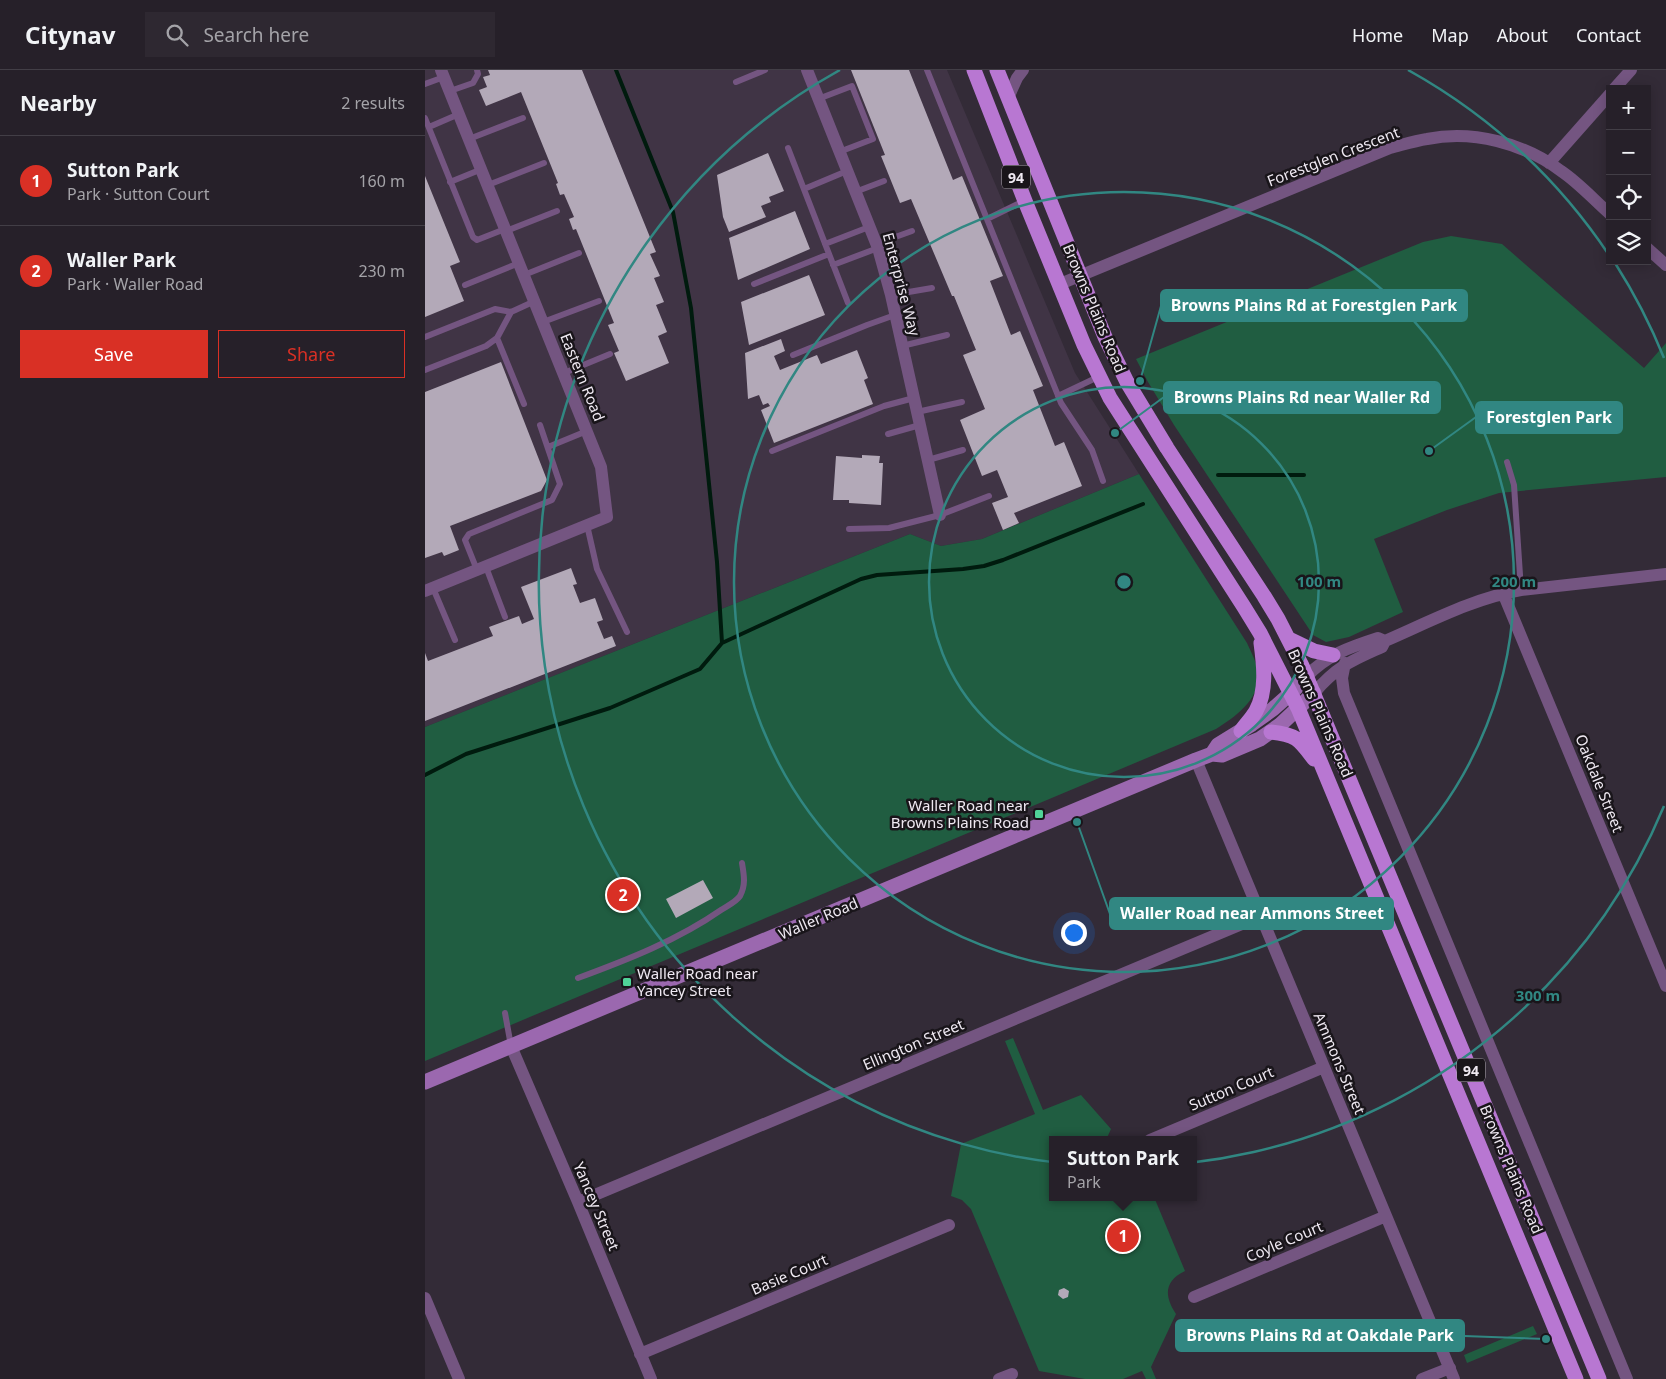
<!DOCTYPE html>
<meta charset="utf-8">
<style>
body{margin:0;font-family:"Noto Sans",sans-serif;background:#2e2831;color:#f1f3f6}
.controls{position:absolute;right:15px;top:15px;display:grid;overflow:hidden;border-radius:0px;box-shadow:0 2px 12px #0003}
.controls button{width:45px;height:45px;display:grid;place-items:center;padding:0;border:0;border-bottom:1px solid #423e46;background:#262029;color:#f1f3f6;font:25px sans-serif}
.you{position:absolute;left:648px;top:862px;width:18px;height:18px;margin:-12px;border:4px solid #fff;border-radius:50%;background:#1a73e8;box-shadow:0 0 0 8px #1a73e833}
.badge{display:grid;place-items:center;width:32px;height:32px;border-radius:50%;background:#d93025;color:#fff;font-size:16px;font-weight:700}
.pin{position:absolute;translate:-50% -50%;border:2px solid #fff;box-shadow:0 1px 5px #0006}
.popup{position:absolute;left:624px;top:1066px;width:148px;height:65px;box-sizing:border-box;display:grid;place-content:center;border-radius:0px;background:#262029;filter:drop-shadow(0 1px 4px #0005);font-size:16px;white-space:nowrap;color:#a4a3a8}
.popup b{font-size:19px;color:#f1f3f6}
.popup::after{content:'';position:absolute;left:50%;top:100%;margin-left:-10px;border:10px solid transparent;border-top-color:#262029}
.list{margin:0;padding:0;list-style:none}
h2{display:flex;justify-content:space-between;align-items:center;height:65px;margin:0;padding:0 20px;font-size:21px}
h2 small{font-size:16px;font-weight:400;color:#a4a3a8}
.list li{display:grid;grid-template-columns:32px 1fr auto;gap:15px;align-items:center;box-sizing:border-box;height:90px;padding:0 20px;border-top:1px solid #423e46}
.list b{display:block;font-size:19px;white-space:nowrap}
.list p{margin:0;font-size:16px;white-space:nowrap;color:#a4a3a8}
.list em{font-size:16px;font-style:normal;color:#a4a3a8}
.actions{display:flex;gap:10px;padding:15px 20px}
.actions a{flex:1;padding:11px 0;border:1px solid #d93025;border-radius:0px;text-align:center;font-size:18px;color:#d93025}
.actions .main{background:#d93025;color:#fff}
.icon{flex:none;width:28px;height:28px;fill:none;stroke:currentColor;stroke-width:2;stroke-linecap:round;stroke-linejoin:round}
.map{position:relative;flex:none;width:1241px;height:1309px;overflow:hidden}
header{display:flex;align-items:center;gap:30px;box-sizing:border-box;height:70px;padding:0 25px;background:#262029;border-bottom:1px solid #423e46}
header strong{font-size:24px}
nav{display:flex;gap:28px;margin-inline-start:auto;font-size:18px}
.search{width:350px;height:45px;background:#2e2831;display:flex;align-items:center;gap:12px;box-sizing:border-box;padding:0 18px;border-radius:0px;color:#a4a3a8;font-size:19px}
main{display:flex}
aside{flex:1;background:#262029}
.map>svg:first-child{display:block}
.built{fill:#403445}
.green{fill:#205d41}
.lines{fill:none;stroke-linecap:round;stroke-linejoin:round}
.stream{stroke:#001b0e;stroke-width:4}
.building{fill:#b3a9b8}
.lane{stroke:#745581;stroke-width:6}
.street{stroke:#745581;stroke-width:12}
.secondary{stroke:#9b68af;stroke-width:15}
.primary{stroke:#b877d2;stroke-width:15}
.ring{fill:none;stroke:#318782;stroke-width:2.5}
.poi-dot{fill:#50d398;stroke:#19151a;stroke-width:2}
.labels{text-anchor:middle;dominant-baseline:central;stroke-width:5;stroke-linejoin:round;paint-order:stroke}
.shield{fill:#19151a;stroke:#afa9b1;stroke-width:1}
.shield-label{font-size:14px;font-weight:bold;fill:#efe9f2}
.street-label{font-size:15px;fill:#efe9f2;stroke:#19151a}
.poi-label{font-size:15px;fill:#efe9f2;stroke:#19151a;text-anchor:end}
.centre{fill:#318782;stroke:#19151a;stroke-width:2.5}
.ring-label{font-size:15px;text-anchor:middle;font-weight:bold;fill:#318782;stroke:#19151a;stroke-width:5;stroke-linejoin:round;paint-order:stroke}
.leader{fill:none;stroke:#318782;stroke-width:2}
.callout-dot{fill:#318782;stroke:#19151a;stroke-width:2}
.callout{fill:#318782;stroke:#318782;stroke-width:2}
.callout-label{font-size:16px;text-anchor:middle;font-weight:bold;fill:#fff}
</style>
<header>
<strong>Citynav</strong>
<div class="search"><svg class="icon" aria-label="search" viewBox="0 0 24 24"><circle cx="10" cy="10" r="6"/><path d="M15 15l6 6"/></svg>Search here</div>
<nav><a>Home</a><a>Map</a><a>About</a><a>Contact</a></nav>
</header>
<main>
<aside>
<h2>Nearby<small>2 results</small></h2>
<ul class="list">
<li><span class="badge">1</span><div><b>Sutton Park</b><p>Park · Sutton Court</p></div><em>160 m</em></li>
<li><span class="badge">2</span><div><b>Waller Park</b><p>Park · Waller Road</p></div><em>230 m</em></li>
</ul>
<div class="actions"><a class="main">Save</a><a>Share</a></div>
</aside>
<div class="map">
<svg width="1241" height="1309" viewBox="0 0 1241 1309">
<rect width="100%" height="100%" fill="#332b37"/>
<path class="built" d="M0,0H522L650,303L714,404L557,469L516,476L485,464L0,657Z"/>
<path class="green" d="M1026,166L1077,174L1219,298L1241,273V407L1074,423L1022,440L949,469L978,542L924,567L901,572L888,565L749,355L723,312L711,289L998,172Z
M714,404L822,573C826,582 832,593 833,602C836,629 811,646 791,659L0,991V657L485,464L516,476L557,469Z
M588,968L618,1040L656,1025L686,1059L681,1070H628V1127H729L760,1201C739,1211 739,1226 751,1244L726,1297L731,1309H721L717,1301L698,1309H660L614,1301L546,1139L537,1130L526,1126L536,1074L610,1044L580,971Z
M1108,1256L1112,1264L1042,1293L1039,1285Z"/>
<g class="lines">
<path class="stream" d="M793,405H879
M297,573L436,509L452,505L538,499L559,496L578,490L718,434
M0,705L41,684L185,638L275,599L297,573L292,492L266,238L248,142L191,0"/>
</g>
<path class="building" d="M63,0H157L231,182L225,184L235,206L229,208L239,232L231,235L242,262L233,266L244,293L201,311L189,283L194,281L183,255L189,253L151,159L148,160L144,149L149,147L139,124L135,125L131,114L133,113L96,22L61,36L54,20L62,17L58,7L65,5Z
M426,0H484L528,110L537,106L578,206L565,211L586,265L595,261L618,316L608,320L630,376L639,372L657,416L589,443L594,453L578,460L567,433L583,427L572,400L557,406L535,350L560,339L538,285L551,280L529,226H527L486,129L475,133L456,86L460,85Z
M343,83L359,121L344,127L346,132L336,136L341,147L304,162L298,147L292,105Z
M0,106L35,192L25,196L39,231L0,247Z
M370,141L385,179L313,210L304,168Z
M384,205L400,245L324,275L316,232Z
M356,269L360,281L349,286L355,300L392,285L396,294L432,280L443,308L439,310L448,334L349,373L336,340L345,336L343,333L338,335L334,325L323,329L320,283Z
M76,292L122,410L116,421L25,456L34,480L19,486L17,482L0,488V322Z
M437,385L455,386L454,393H458L456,435L424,433V430H408L411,386L437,388Z
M146,498L152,514L148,515L155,533L170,528L178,550L172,552L179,569L187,566L191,576L0,651V583L3,591L68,566L64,557L94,546L97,554L109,549L96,517Z
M278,810L288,828L251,848L241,829Z
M639,1218L644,1221L643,1227L638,1229L633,1225L634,1220Z"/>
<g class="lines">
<path class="lane" d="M502,0L636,333L667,380L678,411
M311,12L340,0
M0,14L19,7
M25,21L48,13L53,4L52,0
M393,29L427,16L448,69L414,82
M0,48L48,167L52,170L80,159
M4,57L34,44
M44,69L98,48
M363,78L423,233
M25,112L57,99
M63,115L119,93
M379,119L422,101
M430,122L459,111
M562,149L599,131
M81,161L132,141
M400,174L444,157
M451,174L487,161
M408,195L453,178
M99,205L154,183
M329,214L404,184
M40,215L94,193
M466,225L507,218
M118,252L174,231
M0,267L70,239L86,242L110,231
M72,268L99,334
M477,276L522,265
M368,285L442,255L470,245
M0,300L61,276L72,268L86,242
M139,303L185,284
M633,326L673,307
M492,342L537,332
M463,364L495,355
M123,377L162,361
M347,381L459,336L489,328
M503,390L538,380
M1082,392L1089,415L1096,520
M162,455L172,499L202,562
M424,459L464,458L515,445L564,426
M61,497L80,547
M52,500L40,470L44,464L127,430L135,414L115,355
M8,518L30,570
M153,908C202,890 253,870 296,840C302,836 311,832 315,826C321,815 319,805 317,793
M80,943L86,976"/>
<path class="street" d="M382,0L453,178L466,225L515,445
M1189,19L1206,0
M583,28L592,8L598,0
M1124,93L1185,24
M1222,178L1241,195
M635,214L965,78C977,75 989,71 1002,69C1048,60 1099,73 1136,101C1154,113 1169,130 1185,144
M0,521L182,447L176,397L16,0
M1078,523L1241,916
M920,593L917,608L919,623L1202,1309
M882,606C902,585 925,577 953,568L960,571
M889,623C912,596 926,591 957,577L960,571C1004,552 1049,528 1096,520L1241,504
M771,690L1029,1309
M86,976L153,1132L226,1309
M725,1070L899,997
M153,1132L836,846
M769,1227L961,1146
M0,1228L34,1309
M215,1284L524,1155
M574,1309L587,1304
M997,1309L1025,1298"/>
<path class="secondary" d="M787,684L793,675L827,654L848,639L866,623L882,606
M0,1012L771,690L787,684L797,685L835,669L855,655L889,623"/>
<path class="primary" d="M549,0L600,131L659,275L685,328L819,537L835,563L873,638L1151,1309
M572,0L680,267L702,312L742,378L839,526L853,549L877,596L1174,1309
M864,569L889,581L908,585
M816,661C821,654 827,648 831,641C842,621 839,595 836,573
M846,662C872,665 874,669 889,689"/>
</g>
<g class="ring">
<circle cx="699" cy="512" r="195"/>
<circle cx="699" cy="512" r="390"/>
<path d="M1239 736A585 585 0 1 1 415 0M983 0A585 585 0 0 1 1184 185M1190 193A585 585 0 0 1 1239 288"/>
</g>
<g class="poi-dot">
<rect x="609" y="739" width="10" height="10" rx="2.5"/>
<rect x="197" y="907" width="10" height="10" rx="2.5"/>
</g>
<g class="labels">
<g class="shield">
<rect x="577" y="95.5" width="28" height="23" rx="4"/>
<rect x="1032" y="988.5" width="28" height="23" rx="4"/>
</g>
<g class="shield-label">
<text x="591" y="107">94</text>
<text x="1046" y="1000">94</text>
</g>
<g class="street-label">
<text transform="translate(908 86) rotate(-21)">Forestglen Crescent</text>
<text transform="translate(477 214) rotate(75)">Enterprise Way</text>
<text transform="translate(670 238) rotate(67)">Browns Plains Road</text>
<text transform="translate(158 307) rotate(68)">Eastern Road</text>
<text transform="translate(896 643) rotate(66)">Browns Plains Road</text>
<text transform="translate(1175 713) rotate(68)">Oakdale Street</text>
<text transform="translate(393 848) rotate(-23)">Waller Road</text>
<text transform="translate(488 974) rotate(-23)">Ellington Street</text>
<text transform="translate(915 993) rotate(67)">Ammons Street</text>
<text transform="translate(806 1018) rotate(-23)">Sutton Court</text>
<text transform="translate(1087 1099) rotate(67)">Browns Plains Road</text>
<text transform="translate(172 1136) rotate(67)">Yancey Street</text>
<text transform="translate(859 1171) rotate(-23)">Coyle Court</text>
<text transform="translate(364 1204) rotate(-23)">Basie Court</text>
</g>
<g class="poi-label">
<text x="604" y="735">Waller Road near<tspan x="604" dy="17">Browns Plains Road</tspan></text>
<text x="212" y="903" text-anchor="start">Waller Road near<tspan x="212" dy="17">Yancey Street</tspan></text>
</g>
</g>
<circle cx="699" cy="512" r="8" class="centre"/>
<g class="ring-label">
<text x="894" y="517">100 m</text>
<text x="1089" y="517">200 m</text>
<text x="1113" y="931">300 m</text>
</g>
<path class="leader" d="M715 311L736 236M690 363L739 327M1004 381L1051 347M652 752L685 844M1121 1269L1039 1266"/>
<g class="callout-dot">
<circle cx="715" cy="311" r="5"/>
<circle cx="690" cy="363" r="5"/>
<circle cx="1004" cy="381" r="5"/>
<circle cx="652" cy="752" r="5"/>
<circle cx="1121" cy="1269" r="5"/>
</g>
<g class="callout">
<rect x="736" y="220" width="306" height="31" rx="5"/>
<rect x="739" y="312" width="276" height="31" rx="5"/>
<rect x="1051" y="332" width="146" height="31" rx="5"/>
<rect x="685" y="828" width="283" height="31" rx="5"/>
<rect x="751" y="1250" width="288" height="31" rx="5"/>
</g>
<g class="callout-label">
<text x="889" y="241">Browns Plains Rd at Forestglen Park</text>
<text x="877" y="333">Browns Plains Rd near Waller Rd</text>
<text x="1124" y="353">Forestglen Park</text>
<text x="827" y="849">Waller Road near Ammons Street</text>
<text x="895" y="1271">Browns Plains Rd at Oakdale Park</text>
</g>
</svg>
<div class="controls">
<button>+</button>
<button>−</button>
<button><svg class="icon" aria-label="locate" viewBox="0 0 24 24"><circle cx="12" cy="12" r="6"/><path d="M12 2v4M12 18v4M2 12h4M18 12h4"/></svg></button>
<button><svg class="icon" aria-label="layers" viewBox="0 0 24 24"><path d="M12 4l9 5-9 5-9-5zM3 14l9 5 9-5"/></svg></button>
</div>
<div class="you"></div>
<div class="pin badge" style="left:698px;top:1166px">1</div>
<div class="popup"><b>Sutton Park</b>Park</div>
<div class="pin badge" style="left:198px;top:825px">2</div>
</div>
</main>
